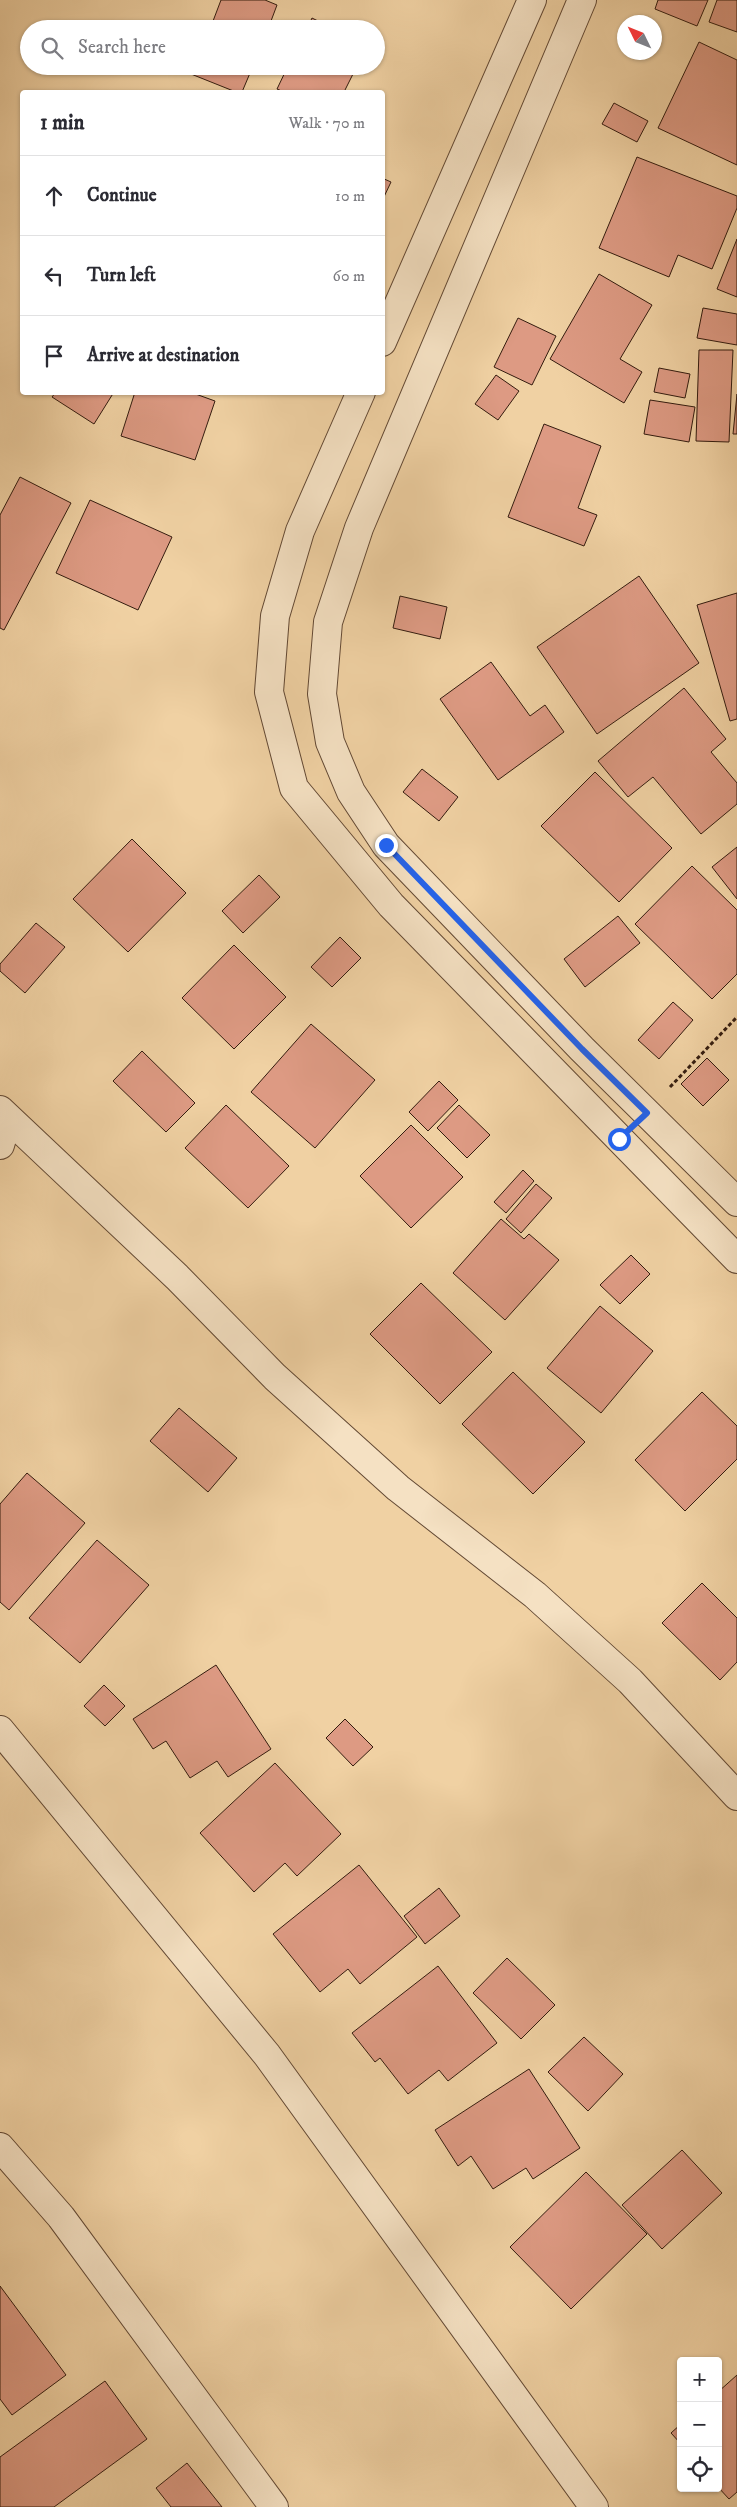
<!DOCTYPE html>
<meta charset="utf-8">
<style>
body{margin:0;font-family:"IM FELL DW Pica",serif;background:#f7f7f7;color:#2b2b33}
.controls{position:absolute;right:15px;bottom:15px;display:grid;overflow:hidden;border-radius:5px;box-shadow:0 1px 4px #0004}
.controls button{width:45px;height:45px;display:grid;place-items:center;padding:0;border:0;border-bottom:1px solid #e1e1e2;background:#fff;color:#2b2b33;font:25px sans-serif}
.compass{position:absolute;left:617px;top:15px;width:45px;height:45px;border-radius:50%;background:#fff;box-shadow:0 1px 4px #0004;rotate:313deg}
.stop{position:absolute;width:15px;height:15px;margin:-11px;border:4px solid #2563eb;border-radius:50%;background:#fff}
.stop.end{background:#2563eb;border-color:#fff;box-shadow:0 1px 5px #0008}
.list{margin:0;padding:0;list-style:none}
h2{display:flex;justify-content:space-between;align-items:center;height:65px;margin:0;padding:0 20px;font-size:21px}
h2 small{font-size:16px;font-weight:400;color:#7c7c81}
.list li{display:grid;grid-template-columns:32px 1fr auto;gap:15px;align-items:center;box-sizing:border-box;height:80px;padding:0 20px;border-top:1px solid #e1e1e2}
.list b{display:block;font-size:19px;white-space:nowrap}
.list em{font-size:16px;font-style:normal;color:#7c7c81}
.icon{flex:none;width:28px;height:28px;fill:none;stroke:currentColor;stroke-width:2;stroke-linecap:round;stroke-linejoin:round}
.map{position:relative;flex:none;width:737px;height:2507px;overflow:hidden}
.search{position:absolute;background:#fff;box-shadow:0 1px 4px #0004;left:20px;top:20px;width:365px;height:55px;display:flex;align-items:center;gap:12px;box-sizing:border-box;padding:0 18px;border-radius:28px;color:#7c7c81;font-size:19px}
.panel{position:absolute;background:#fff;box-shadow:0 1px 4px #0004;left:20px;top:90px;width:365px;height:305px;border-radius:5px}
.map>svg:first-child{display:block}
.building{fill:#dd9a83;stroke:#341c0f}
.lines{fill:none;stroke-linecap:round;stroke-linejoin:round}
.minor-casing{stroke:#634934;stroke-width:30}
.path{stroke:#341c0f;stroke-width:3;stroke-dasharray:4 2.5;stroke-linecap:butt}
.minor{stroke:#f5e1c3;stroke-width:28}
.route{stroke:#2563eb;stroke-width:6}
</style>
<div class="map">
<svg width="737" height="2507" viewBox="0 0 737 2507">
<rect width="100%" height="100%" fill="#f0d1a3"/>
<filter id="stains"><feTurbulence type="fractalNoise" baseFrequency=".004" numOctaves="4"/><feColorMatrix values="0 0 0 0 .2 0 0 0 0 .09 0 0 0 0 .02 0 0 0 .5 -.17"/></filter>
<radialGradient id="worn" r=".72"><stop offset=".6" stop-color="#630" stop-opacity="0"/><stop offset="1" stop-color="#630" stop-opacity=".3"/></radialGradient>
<path class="building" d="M221,0H265L277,5L268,29H210Z
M658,0H708L697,26L655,9Z
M717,0H737V32L709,22Z
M312,18L334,29H307Z
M699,42L737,60V165L658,128Z
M194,66H253L242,92H236L191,74Z
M288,66H357L344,92H284L277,89Z
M614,103L648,121L637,142L602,124Z
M637,157L737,196V208L712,269L678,255L669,277L599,248Z
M382,178L391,182L382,201Z
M737,239V297L717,289Z
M599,274L652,305L620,359L642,372L624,403L550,359Z
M703,308L737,314V345L697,338Z
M518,318L556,336L532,385L494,367Z
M699,350H733L729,442L696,441Z
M659,368L690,374L685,398L654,392Z
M496,375L519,391L498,420L475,404Z
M56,392H114L94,424L52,397Z
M135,392H190L215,401L195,460L121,436Z
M737,394V434H733Z
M650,400L695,407L689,442L644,434Z
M544,424L601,446L578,508L597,515L584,546L508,517Z
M20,477L71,503L4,630L0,628V515Z
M90,500L172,537L138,610L56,573Z
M639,576L699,663L597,734L537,647Z
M737,593V719L730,721L697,605Z
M400,596L447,607L440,639L393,628Z
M491,662L530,716L545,705L564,732L498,780L440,699Z
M684,688L726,739L711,752L737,783V804L701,834L653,777L628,797L598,761Z
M422,769L458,797L439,821L403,792Z
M595,772L672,848L619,902L541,826Z
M132,839L186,893L128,952L73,899Z
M737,847V899L712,867Z
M692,866L737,910V974L712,999L635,924Z
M259,875L280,897L243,933L222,911Z
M618,916L640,943L585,987L564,959Z
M36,923L65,947L25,993L0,971V964Z
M340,937L361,958L332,987L311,967Z
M234,945L286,997L234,1049L182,998Z
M673,1002L693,1020L659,1059L638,1040Z
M311,1024L375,1080L315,1148L251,1092Z
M142,1051L195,1103L166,1132L113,1081Z
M707,1058L729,1080L703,1106L681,1084Z
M439,1081L458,1100L428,1131L409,1112Z
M226,1105L289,1166L248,1208L185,1148Z
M459,1105L490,1135L467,1158L437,1128Z
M411,1125L463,1177L411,1228L360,1176Z
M523,1170L534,1181L506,1213L494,1202Z
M536,1184L552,1198L521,1233L506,1219Z
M501,1219L524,1239L529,1234L559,1260L505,1320L453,1273Z
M631,1255L650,1274L620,1304L600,1285Z
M421,1283L492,1352L440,1404L370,1334Z
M600,1306L653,1351L601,1413L547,1368Z
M513,1372L585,1442L533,1494L462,1424Z
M702,1392L737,1426V1459L685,1511L635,1460Z
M179,1408L237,1458L208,1492L150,1441Z
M27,1473L85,1523L9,1610L0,1602V1504Z
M97,1540L149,1585L80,1663L29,1618Z
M702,1583L737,1618V1662L720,1680L662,1623Z
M216,1665L271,1749L228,1777L217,1761L190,1778L166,1741L153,1749L133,1719Z
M104,1685L125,1706L105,1726L84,1706Z
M345,1719L373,1747L353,1766L326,1738Z
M275,1763L341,1834L297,1876L285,1863L254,1892L200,1833Z
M359,1865L417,1937L360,1984L348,1969L320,1992L273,1934Z
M439,1888L460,1916L425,1944L404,1916Z
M507,1958L555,2005L521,2039L473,1993Z
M438,1966L497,2043L448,2081L439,2070L408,2094L380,2058L375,2062L352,2033Z
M584,2037L623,2074L588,2111L548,2072Z
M529,2069L580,2148L533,2179L526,2168L493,2189L471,2156L458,2166L435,2130Z
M682,2150L722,2193L662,2249L622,2205Z
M586,2172L647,2234L571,2309L510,2247Z
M0,2286L66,2375L12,2415L0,2399Z
M737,2375V2492L729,2499L718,2487V2392Z
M105,2381L147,2439L54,2507H0V2457Z
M681,2424V2444L671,2433Z
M187,2463L222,2507H171L156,2488Z"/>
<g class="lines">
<g class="minor-casing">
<path id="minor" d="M582,0L359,528L328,622L322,694L330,742L351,792L386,845L582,1049L737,1202
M382,342L532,0
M361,392L300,531L275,616L269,692L294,788L391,905L737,1259
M0,1110L177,1277L275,1377L398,1488L535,1595L630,1681L737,1796
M0,1145L8,1118
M0,1730L267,2055L594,2507
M0,2147L61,2217L274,2507"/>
</g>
<path class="path" d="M670,1087L737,1017"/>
<use href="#minor" class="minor"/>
</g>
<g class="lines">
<path class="route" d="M386,845L582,1049L647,1113L619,1139"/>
</g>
<rect width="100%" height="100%" filter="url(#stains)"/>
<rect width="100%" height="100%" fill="url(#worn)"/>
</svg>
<div class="controls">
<button>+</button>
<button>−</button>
<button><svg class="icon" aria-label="locate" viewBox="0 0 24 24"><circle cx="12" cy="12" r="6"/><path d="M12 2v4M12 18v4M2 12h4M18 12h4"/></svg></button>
</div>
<svg class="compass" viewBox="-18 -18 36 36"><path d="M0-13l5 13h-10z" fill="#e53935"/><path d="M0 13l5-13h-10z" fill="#7c7c81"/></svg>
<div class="stop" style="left:619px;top:1139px"></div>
<div class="stop end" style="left:386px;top:845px"></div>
<div class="search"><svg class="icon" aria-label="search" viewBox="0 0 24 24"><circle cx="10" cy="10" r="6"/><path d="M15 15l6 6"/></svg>Search here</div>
<section class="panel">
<h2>1 min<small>Walk · 70 m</small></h2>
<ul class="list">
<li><svg class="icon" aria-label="ahead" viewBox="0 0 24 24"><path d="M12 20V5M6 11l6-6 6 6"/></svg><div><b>Continue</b></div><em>10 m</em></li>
<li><svg class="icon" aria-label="left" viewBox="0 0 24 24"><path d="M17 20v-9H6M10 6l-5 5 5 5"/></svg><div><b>Turn left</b></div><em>60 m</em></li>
<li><svg class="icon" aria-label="arrive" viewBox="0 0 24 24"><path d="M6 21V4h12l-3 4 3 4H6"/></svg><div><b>Arrive at destination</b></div></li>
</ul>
</section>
</div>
